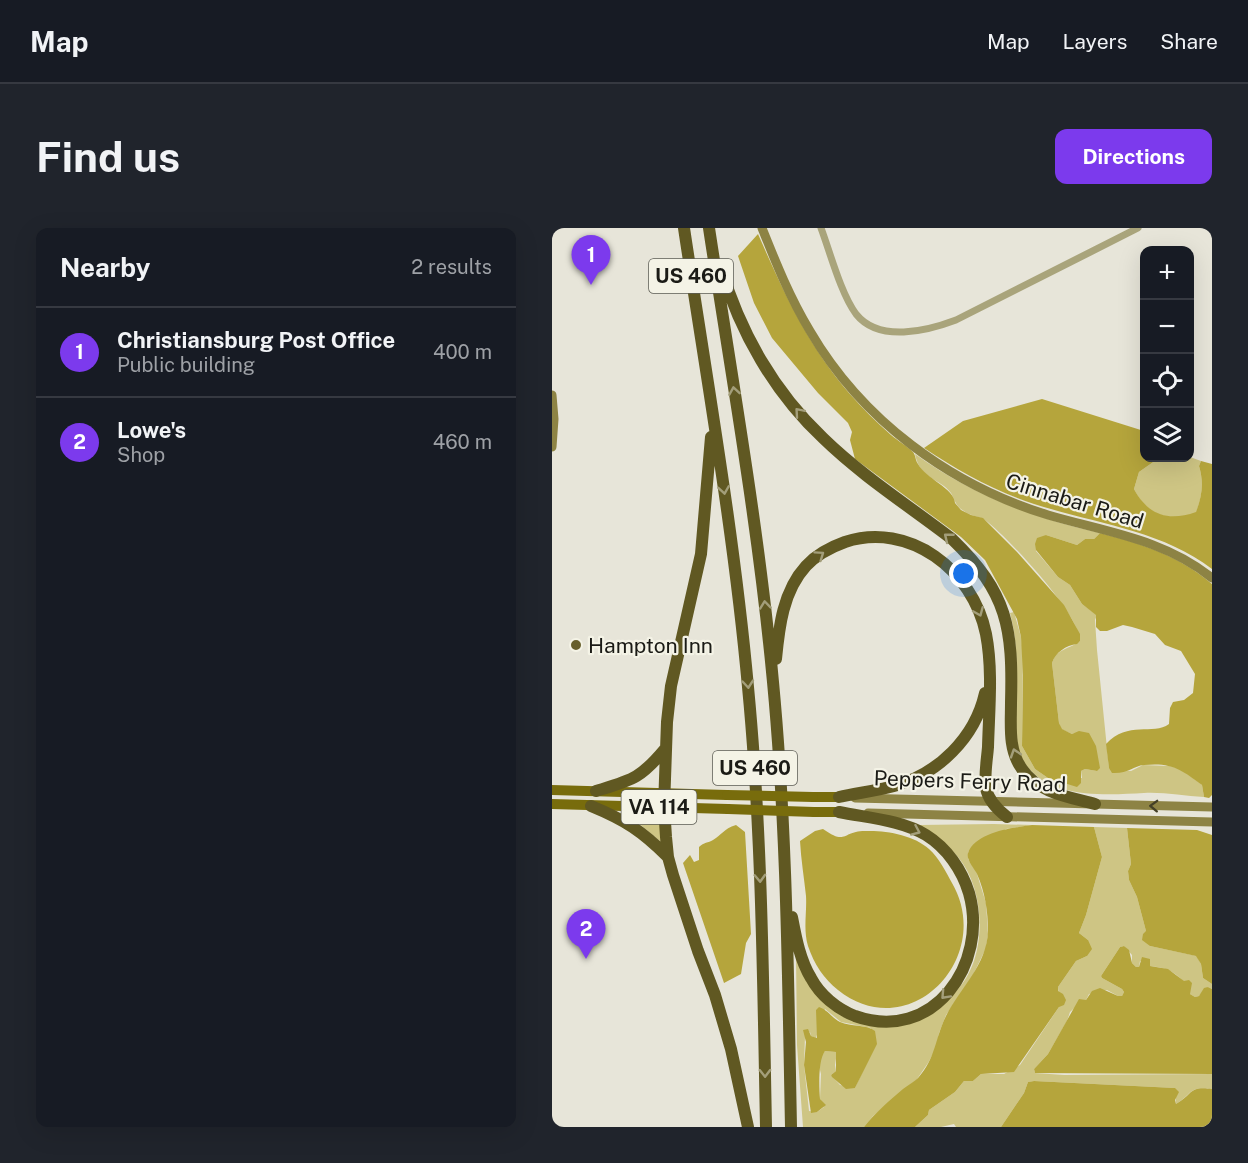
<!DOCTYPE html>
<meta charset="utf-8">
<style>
body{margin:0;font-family:"Public Sans",sans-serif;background:#20242c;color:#f1f3f6}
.controls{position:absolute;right:18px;top:18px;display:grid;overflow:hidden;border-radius:12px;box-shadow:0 6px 24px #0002}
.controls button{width:54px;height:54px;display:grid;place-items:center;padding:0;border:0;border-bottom:2px solid #363941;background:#171b24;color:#f1f3f6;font:30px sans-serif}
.you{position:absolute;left:412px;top:346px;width:21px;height:21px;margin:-15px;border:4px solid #fff;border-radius:50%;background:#1a73e8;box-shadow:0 0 0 9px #1a73e833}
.badge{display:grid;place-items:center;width:39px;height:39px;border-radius:50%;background:#7c3aed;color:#fff;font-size:20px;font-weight:700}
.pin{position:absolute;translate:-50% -50px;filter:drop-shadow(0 2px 3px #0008)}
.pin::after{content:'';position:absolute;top:32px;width:21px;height:18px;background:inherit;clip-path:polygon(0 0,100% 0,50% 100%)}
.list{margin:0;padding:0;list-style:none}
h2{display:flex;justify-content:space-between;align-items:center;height:78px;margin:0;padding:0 24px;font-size:26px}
h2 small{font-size:20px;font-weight:400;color:#9ea1a6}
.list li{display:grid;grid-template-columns:39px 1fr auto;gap:18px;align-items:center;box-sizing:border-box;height:90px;padding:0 24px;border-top:2px solid #363941}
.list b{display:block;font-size:22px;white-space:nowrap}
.list p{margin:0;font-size:20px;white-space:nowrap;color:#9ea1a6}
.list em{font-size:20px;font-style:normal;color:#9ea1a6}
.icon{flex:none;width:33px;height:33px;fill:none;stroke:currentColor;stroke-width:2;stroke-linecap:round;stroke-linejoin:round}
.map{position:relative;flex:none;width:660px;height:899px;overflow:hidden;border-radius:12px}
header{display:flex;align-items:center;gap:36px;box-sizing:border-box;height:84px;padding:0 30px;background:#171b24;border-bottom:2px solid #363941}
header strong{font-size:28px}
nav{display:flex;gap:33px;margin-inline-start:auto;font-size:21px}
.intro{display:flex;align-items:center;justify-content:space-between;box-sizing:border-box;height:144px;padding:0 36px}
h1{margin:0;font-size:42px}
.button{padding:15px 27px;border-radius:12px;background:#7c3aed;color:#fff;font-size:21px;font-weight:700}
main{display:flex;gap:36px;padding:0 36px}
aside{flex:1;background:#171b24;border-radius:12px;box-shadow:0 6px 24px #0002}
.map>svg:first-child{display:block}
.green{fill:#cec584;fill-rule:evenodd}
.forest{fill:#b5a53c}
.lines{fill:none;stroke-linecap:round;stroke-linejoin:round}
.street{stroke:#a9a47b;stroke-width:7}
.secondary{stroke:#8d8344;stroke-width:9}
.primary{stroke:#786c0c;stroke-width:10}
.highway{stroke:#605822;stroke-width:12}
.primary-bridge{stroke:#786c0c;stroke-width:10}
.oneway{stroke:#a39e7a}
.oneway2{stroke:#433f26}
.poi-dot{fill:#675f2c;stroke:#f4f3e6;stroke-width:2}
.labels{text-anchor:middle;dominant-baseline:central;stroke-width:4.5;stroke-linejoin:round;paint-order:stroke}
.shield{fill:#f4f3e6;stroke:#5c5c54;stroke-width:1.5}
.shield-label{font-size:20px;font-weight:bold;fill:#1b1b16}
.street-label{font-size:21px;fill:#1b1b16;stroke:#f4f3e6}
.poi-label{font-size:21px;fill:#1b1b16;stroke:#f4f3e6;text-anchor:start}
</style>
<header>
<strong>Map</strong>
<nav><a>Map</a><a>Layers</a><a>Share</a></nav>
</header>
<div class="intro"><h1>Find us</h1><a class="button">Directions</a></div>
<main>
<aside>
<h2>Nearby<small>2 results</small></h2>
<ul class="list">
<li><span class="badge">1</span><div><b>Christiansburg Post Office</b><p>Public building</p></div><em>400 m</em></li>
<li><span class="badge">2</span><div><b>Lowe's</b><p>Shop</p></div><em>460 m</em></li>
</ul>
</aside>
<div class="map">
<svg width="660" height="899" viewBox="0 0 660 899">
<rect width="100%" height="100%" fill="#e7e5d9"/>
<path class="green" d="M363,226C419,266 480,290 548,305L542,311H533L525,317L494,307L484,323L506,349L518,357L530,376L545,387L543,392L545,422L557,540L579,543L591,537L617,538L628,540L650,557L652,569C632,568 612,564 592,565C554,567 499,571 474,537C469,530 465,520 464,512C463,469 469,426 458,385L462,384L469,409L471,426L470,518L483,541L496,550H530L529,543L533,541L545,543L524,505L520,506L509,501L507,495L500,435C505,420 518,421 528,413C529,388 455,308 433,292C427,288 418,288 412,283C404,279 403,272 399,265C388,250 368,252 363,226Z
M638,229L649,233L647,238C652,255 650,268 644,285C615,294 596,288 582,261L587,244L607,230Z
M99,584L107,586L109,614L78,588L79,586Z
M442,596L480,597L454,601L416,624V631L424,643L434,675L436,706L434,720L421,747L394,787L387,805L384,820L376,835L365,851L321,888L312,899H251L245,817L244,727L267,765L330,796C344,789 396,771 405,762C436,730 434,662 406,629C396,617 379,607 367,597ZM273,781L289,794L319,800L321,821L303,860L288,857L279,847L284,843L283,837L285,824L273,823L270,826L267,838L269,846L268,871L272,879L265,884L257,883L252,837L253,808L258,804L259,808L264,810Z
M542,599L575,600L579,636L576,643L577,652L585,669L598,718L645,728L649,736L651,750L660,756V761L656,759L647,768L643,769L638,766V761C625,745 618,740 598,738L597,735L588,733L587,739H584L580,735V727L572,718L568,719L549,748L550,750L570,761L572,764L570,768H566L555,762L537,766L534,772H531L518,784L515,793L496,826L482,841L483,845L512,847L660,846V861C636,858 641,866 624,876L623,860L482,853L476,854L472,865L449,899H404L402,896L389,899H363L376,887L377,882L403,864L412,853H421L429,846H452L468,837L507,779L506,759L524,733L535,728L536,712L527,705L534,687L550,629Z"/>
<path class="forest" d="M206,6C231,63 256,117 297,165C310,180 324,194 339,207C346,213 355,218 361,224C364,228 363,232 366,236C373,250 403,261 403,275L409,282L419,287L431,290L465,324L512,377L528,406V413L525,416C514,417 503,425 500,435L507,495L510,501L520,506L527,503L537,505L544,518L548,540L545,543L533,541L529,543V555L525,559L496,550L483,541L470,518L471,447L469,409L465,391L433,332L409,309L303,231L298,212L300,204L296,195L266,165L220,110L202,75L186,28Z
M490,171L592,203V230H607L587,244L582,261C596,287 616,294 644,284C650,268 652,255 647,238L649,233L660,236V341C613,305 554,297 499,281C453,269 411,246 372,220L411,193Z
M548,305C588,315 628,328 660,356V567L657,570L652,569L650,557C630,542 620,534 592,537C581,538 576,546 560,545L557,540L554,516C576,492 601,508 617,496L618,480L621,474L632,472L641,465L643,446L629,423L613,417L603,406L580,399L571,397L555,403H548L544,399V387L530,376L518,357L506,349L484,322L483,316L485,310L494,307L525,317L533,311H542Z
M184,597L193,604L199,706L194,715L189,746L172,755L131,635L138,627L142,634L147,632V619C152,614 156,615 161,612C170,607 171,601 184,597Z
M480,597L542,599L550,629L534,687L527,705L536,712L540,721L535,728L524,733L506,759V763L511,766L514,772L512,777L507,779L462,844L429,846L421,853H412L403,864L377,882L376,887L363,899H312C323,885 337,873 351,861C356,857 362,854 366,850C384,830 383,810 394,788C408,760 435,737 436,703C436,683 433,664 425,646C422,640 414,632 416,625C424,604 460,600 480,597Z
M575,600L645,602L660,607V756L651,750L649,736L644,728L598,718L590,712L591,706L594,703L585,669L577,652L576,643L579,636Z
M271,601C295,618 290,603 313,603C333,602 362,607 377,621C387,630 394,644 400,655C443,729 358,819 286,762C272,751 262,736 256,718C251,701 255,685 254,668C252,650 249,631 248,613L263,603Z
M572,718L577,722L580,735L584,739H587L590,729L598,731V738L616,741L632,753L637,752L640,755L638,766L643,769L647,768L652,760L656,759L660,761V846L483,845L482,841L496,826L527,771L534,772L540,763L548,760L566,768H570L572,764L570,761L550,750L549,748L568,719Z
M267,779C276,782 280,790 288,794C299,799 314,796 323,803L325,816L303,860L294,861L280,849L279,847L284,843V824L273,823C266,832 267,859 268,871L274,877L265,884L259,885L252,837L254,814L251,802L256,801L259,808L265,810L264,782Z
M482,853L623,860L627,864L623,872L624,876C642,866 636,858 660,861V899H449L472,865L476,854Z"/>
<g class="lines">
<path class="street" d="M269,0C278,24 289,66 304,86C327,115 375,103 404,92L586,0"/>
<path class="secondary" d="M210,0C224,35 238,70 258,103C310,192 398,257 496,287C554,304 612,311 660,350
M0,167L2,191L0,219
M303,570L660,579
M316,585L660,594"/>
<path class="primary" d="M0,562L175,567
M261,569H287
M0,576L176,581
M262,584H287"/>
<path class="highway" d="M132,0C155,153 182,305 196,459C210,605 211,752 214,899
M157,0C180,151 207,302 221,454C235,602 236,751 239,899
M169,40C188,104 222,164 271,210C310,248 357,278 400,311C456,365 461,400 459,475C459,498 456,522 470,541C486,565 517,569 543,576
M159,209L149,326L119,458L115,494L112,579L114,609L116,629L121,647L146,723L163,767L179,821L196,899
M224,431C227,399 231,363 254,338C264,327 279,319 293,314C357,293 421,342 434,406C441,442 437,482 436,519C435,532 432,548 434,560C436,572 446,582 455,589
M44,563C80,552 88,551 113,521
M287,569C305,565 324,563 342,558C386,546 423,510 433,465
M39,578C73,592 90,603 116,629
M240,689C244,710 248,732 259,750C268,767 285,781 303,788C381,816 437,736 417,665C410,642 395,620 374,607C349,592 316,590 287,584"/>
<path class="primary-bridge" d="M175,567L261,569
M176,581L262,584"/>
</g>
<defs><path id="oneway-chevron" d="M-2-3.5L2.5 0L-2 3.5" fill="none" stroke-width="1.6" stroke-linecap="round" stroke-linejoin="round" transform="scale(1.5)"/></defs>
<g class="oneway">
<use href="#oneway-chevron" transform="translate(182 163) rotate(-99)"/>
<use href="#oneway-chevron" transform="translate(247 184) rotate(-131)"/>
<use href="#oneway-chevron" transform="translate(172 262) rotate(81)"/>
<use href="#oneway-chevron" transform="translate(396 309) rotate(-141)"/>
<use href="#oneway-chevron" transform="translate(268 327) rotate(-35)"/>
<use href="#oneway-chevron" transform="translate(213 377) rotate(-96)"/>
<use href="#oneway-chevron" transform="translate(427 384) rotate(67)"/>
<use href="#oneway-chevron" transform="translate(196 456) rotate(85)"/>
<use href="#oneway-chevron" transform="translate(463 525) rotate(-108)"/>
<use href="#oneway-chevron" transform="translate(364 603) rotate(24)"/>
<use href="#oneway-chevron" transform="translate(208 650) rotate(88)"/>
<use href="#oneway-chevron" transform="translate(393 767) rotate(133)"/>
<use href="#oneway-chevron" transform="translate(213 845) rotate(89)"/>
</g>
<use class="oneway2" href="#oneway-chevron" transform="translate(602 578) rotate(-178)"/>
<circle class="poi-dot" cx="24" cy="417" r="6"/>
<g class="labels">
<g class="shield">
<rect x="97" y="31" width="84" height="34" rx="4.5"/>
<rect x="161" y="523" width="84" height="34" rx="4.5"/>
<rect x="69.5" y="562" width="75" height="34" rx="4.5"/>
</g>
<g class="shield-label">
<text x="139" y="48">US 460</text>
<text x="203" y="540">US 460</text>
<text x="107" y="579">VA 114</text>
</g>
<g class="street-label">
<text transform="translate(523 273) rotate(17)">Cinnabar Road</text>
<text transform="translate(418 553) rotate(2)">Peppers Ferry Road</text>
</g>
<g class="poi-label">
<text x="36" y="417">Hampton Inn</text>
</g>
</g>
</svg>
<div class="controls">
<button>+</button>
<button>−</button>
<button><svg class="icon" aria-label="locate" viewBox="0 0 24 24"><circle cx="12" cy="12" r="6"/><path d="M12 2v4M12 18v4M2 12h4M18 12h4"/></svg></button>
<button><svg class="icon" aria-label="layers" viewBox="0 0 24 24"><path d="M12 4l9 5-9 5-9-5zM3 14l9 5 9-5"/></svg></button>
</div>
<div class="you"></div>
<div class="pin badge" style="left:39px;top:57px">1</div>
<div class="pin badge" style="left:34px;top:731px">2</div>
</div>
</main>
